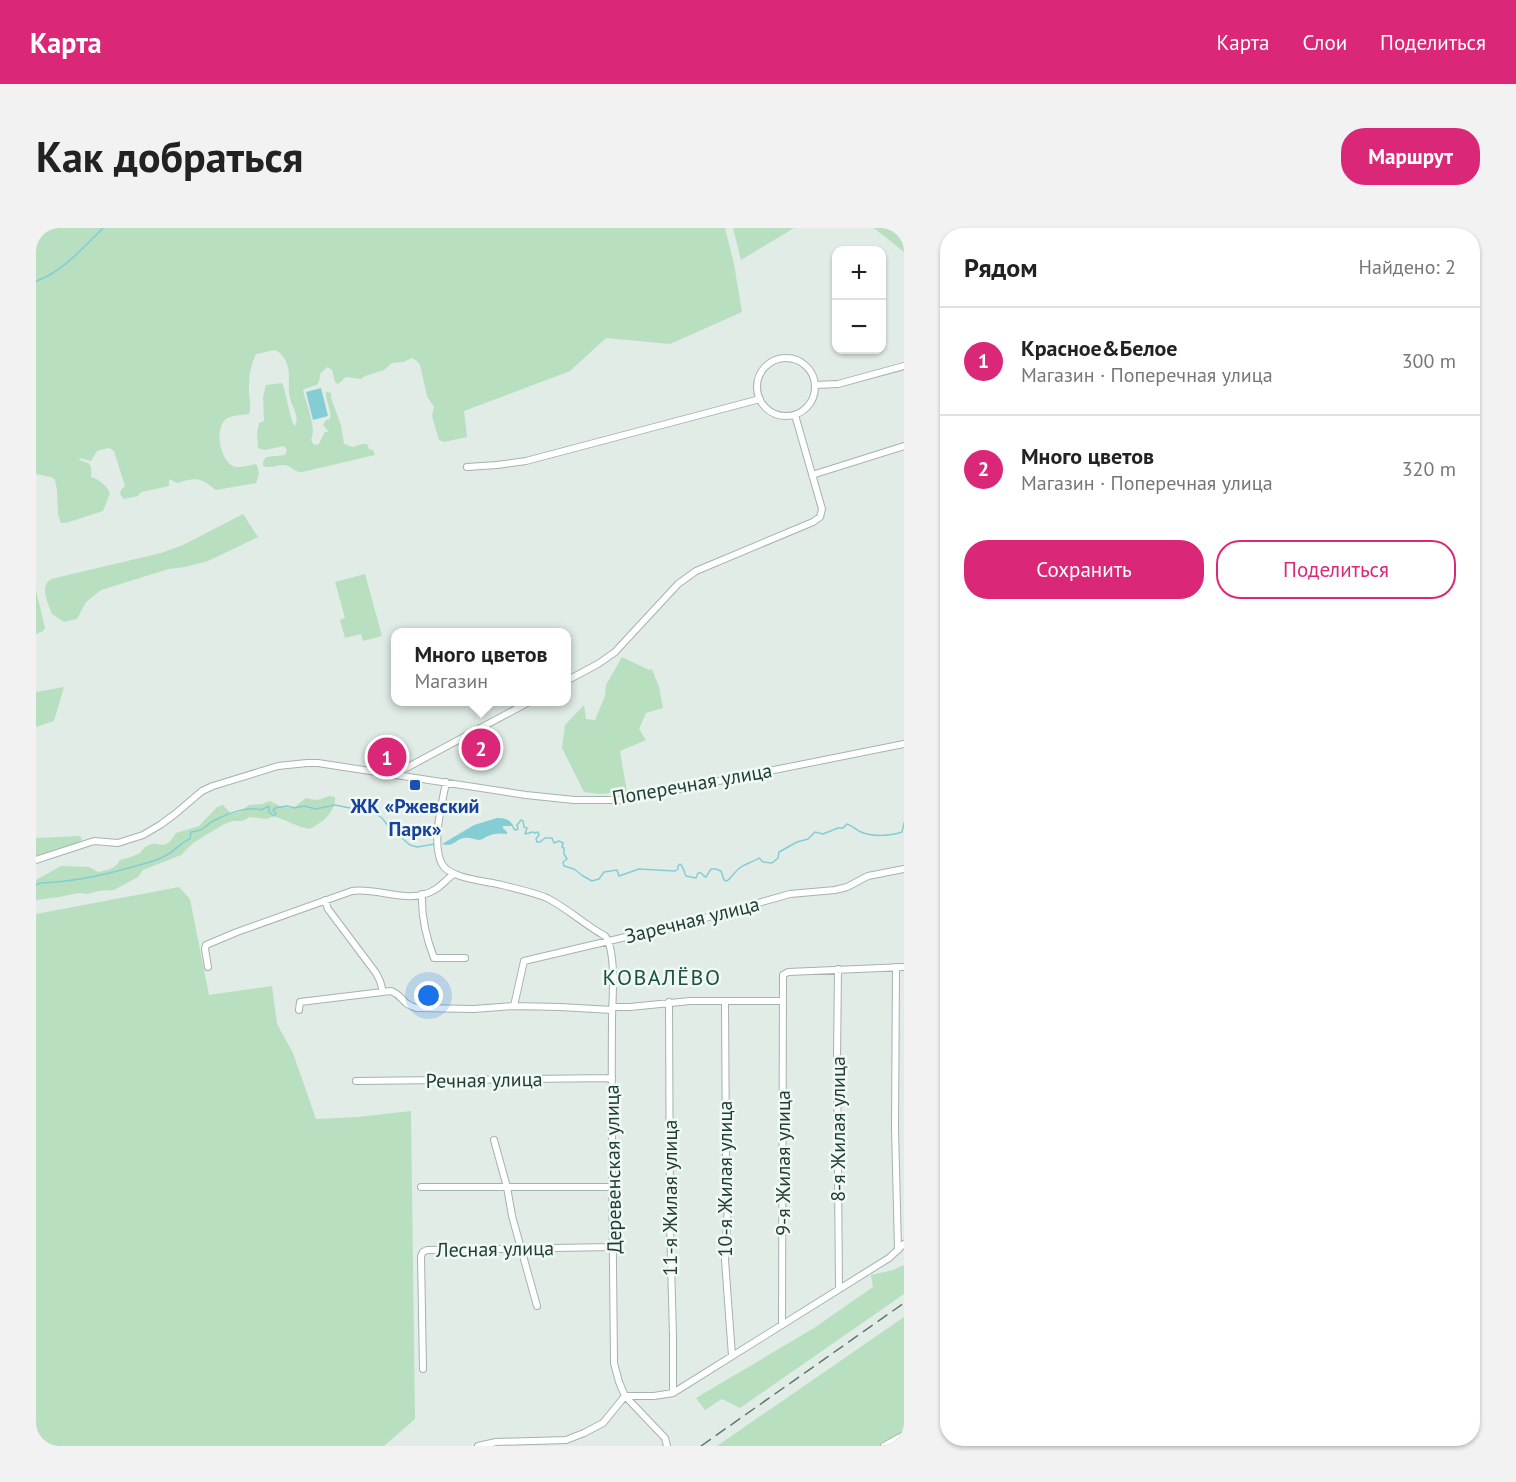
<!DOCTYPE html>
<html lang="ru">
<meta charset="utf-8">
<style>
body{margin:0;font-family:"PT Sans",sans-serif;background:#f2f2f2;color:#222}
.controls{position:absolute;right:18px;top:18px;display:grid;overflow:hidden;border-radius:12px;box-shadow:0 2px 4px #0004}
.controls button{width:54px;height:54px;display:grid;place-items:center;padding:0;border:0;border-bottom:2px solid #e0e0e0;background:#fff;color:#222;font:30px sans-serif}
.you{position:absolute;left:393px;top:768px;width:21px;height:21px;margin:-15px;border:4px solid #fff;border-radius:50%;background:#1a73e8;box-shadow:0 0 0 9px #1a73e833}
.badge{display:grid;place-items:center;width:39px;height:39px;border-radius:50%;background:#db2777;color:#fff;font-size:20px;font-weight:700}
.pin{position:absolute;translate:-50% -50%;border:3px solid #fff;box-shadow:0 2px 6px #0006}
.popup{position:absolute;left:355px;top:400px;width:180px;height:78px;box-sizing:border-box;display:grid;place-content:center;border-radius:12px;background:#fff;filter:drop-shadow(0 2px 4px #0005);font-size:20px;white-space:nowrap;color:#767676}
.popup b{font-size:22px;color:#222}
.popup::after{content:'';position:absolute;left:50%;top:100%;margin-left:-12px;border:12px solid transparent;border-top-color:#fff}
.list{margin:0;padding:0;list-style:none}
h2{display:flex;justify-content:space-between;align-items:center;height:78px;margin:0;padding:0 24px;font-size:26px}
h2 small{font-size:20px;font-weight:400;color:#767676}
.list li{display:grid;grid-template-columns:39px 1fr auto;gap:18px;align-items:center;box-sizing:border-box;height:108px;padding:0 24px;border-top:2px solid #e0e0e0}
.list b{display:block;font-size:22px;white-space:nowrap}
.list p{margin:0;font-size:20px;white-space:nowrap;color:#767676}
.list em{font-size:20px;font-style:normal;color:#767676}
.actions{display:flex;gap:12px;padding:18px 24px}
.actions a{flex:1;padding:14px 0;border:2px solid #db2777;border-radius:24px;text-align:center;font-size:21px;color:#db2777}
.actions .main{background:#db2777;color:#fff}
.map{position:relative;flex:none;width:868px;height:1218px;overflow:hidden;border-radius:24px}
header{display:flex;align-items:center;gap:36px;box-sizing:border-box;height:84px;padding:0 30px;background:#db2777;color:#fff}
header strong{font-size:28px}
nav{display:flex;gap:33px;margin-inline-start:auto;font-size:21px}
.intro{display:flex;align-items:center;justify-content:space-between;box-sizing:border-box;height:144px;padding:0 36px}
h1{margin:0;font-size:42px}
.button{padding:15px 27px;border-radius:24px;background:#db2777;color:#fff;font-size:21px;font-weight:700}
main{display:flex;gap:36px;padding:0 36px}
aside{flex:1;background:#fff;border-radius:24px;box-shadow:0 2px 4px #0004}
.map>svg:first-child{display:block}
.green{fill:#b8dfc0}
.water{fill:#85cdd5}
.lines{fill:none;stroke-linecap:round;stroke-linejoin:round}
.stream{stroke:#85cdd5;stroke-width:1.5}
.minor-casing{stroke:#a3b4ad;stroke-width:8}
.minor{stroke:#fff;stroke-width:6}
.rail{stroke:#5a7a6f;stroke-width:1.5;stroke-dasharray:12 6;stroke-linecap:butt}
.transit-dot{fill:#1a4fb4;stroke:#f1f9f5;stroke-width:2}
.labels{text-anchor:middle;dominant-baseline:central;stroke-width:5;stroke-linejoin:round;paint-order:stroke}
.street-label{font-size:20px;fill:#203e34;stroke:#f1f9f5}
.transit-label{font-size:20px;font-weight:bold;fill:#164399;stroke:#f1f9f5}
.quarter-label{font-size:22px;letter-spacing:1.5px;fill:#1b5141;stroke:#f1f9f5}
</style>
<header>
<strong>Карта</strong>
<nav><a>Карта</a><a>Слои</a><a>Поделиться</a></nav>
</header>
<div class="intro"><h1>Как добраться</h1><a class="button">Маршрут</a></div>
<main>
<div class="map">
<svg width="868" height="1218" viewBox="0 0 868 1218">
<rect width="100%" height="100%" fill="#e1ece6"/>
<path class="green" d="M0,0H689L698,36L706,84L634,116L570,110L534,143L428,183L431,209L408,214L403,212L396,188L398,179L391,168L384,137L381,133L376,130L367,134L356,135L348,142L329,148L325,151L310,149L302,156L299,154L296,142L291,139L284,146C284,161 277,156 267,162C270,175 281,200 275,212L277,216L282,217L289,204H293L287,197L290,192L294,191C296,181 289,173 290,164L295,165V170L305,197L308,216L317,219L326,216H331L333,221L337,222L339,227L266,244C256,244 256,237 247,237C240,237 235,241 227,238V234L230,229L249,227L251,222L248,218L228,222L222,220L221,205L223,195L228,193L227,169L230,157L246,155L248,160L256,194L259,198C264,188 256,180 254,170C251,159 255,147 251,136C249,130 245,125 239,122L220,126C216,135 213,146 213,156C212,166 216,176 213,186C206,187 195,187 190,191C178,201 184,232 197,238C202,241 214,237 220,236C224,243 223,248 220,255L180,262C164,249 161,249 141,255L133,251V258L105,264L102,268L88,271L84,266L85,262L89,258L78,223L73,220L61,223L55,233L44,230L43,232C55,236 56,235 55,249C63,251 71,258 74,265L67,283L30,295H25L22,286L21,262L19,252L15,249L0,246Z
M697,0H758L705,32Z
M838,0H868V24Z
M207,286L222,309L172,333L149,339L133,341L65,362L50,374L41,391L28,394L16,386C12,375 3,359 15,351L125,325L147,317Z
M329,346L346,408L327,413L325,406L309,410L304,392L309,390L299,354Z
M0,362L9,400L7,403L0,406Z
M586,429L613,442L616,441L623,459L627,480L610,485L603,501L610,512L584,523L591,564L563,566L548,564L526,520L529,497L548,477L550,491L559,492L569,468L570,457Z
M28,459L18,493L0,499V464Z
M293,568L299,569C300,584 287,594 274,601C261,599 250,592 238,588L231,591L214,589L206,593H197L188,596L157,615L145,627L107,642L102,649L78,662L62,663L52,666L43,665L23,669L0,672V652L25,638L53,639L62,644C72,642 79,641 84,632C91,630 98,628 104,625C106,623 108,619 111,618C124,610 127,627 140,605L163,598L181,579L187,577L195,586L206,583L213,577L226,576L234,573L246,579L257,580L270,570C280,573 284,572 293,568Z
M44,608L46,612L41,616L0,630V610Z
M143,659L154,671L173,767L236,758L241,796L257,825L280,891L322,889L375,883L379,1191L348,1218H0V686Z
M868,1037V1066L704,1180L686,1171L669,1182L660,1170L778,1100L837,1059L835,1047L857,1042Z
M868,1089V1218H681Z"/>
<path class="water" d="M285,160L292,188L277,192L270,164Z
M461,590C468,590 474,591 477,598H468L466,599L471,604V606C464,605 459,605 452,608C449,609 446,612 443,612C438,612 434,609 428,610C418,612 417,620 406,616L438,597Z"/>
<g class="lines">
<path class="stream" d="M0,53C25,45 48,19 67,0
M476,597L478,601L480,602L482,601L481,597L485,592L487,593L488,599L491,600L489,606L497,604L499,605L502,604L503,607L500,611L501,614H504L509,610H516L518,615L523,613L527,615L526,619L528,620V626L531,631L527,634L528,638L538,641L547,648L556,653L563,651L568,644L581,642L583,648L603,641L639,643L642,641V638L644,636L646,638L650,648L660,650L662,645H665L668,648L670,649L675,641H680L685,643L688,652L691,653C696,649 699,643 705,639C711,635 717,634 723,630L727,634L736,635L742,630L743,624L761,614L772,611L779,604L787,606L802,600H807L811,596C817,598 820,602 825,604C836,609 854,608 866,604L868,595
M0,657L4,655C35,654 65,648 96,639C107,636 117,634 127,629C139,624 143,615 154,611L155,604C171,602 167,598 179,592C192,585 212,578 225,582L233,578V584L238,588L240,586L237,582L239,580L251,578L259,580L268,578L280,581L299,577L339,585L346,590L353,599L374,617L381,619L399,616"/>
<g class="minor-casing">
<path id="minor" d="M721 159a29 29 0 1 1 58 0a29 29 0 1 1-58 0Z
M779,157L802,156L868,138
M431,239L461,237L490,233L724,171
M776,247L868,218
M530,453L562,436L579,424L642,356L660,343L777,294L784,289L786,281L759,187
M359,546L493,474
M410,554C406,577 395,615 406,636C414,651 451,653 466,657C481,661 497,664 511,670C531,680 549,697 569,708C581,723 576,772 576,793C575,907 577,1021 578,1135L583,1154L589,1168L629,1210L631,1218
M0,632L58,613L82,615L107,607L124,597L139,586L166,563L177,558L242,538L271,535H282L490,567L538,572H588L868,516
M386,666C385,689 390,709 398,730H429
M289,672L292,681L340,745L344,753L347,764
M172,739L169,721L170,717L201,704L316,663C343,659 374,678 400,661C406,657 412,650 418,646
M860,739L859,900L862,1022
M802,741L801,829L803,1061
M633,774L634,996L637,1109V1165
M689,774L690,930L693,958L689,1032L696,1128
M478,778L488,733L662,692L754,666L799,662L811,659L832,648L868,641
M576,779H594L654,773H746
M263,782L264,774L355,763C368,768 365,776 381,780L438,781L478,778L524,779L576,782
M320,853L576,850
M458,912L471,959L476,988L501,1078
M385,959H577
M746,1096L747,747L752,744L868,739
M387,1141L385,1028L387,1024L391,1022L577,1019
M589,1168H618L637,1165L853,1030L868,1016
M442,1218L460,1214L530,1212L548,1205L567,1195L589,1168
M848,1218L868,1207"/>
</g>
<use href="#minor" class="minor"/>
<path class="rail" d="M665,1218L868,1075"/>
</g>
<rect class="transit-dot" x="373" y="551" width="12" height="12" rx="3"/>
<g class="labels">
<g class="street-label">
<text transform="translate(656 556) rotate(-10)">Поперечная улица</text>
<text transform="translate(656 692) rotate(-14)">Заречная улица</text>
<text transform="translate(448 852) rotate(-1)">Речная улица</text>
<text transform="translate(802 901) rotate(-90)">8-я Жилая улица</text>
<text transform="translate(747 935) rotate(-90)">9-я Жилая улица</text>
<text transform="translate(577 941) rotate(-91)">Деревенская улица</text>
<text transform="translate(689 951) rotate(-90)">10-я Жилая улица</text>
<text transform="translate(634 970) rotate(-90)">11-я Жилая улица</text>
<text transform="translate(459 1021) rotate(-1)">Лесная улица</text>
</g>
<g class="transit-label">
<text x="379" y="578">ЖК «Ржевский<tspan x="379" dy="23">Парк»</tspan></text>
</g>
<g class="quarter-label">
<text x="626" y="749">КОВАЛЁВО</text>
</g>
</g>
</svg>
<div class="controls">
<button>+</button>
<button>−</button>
</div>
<div class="you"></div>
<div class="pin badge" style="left:351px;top:529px">1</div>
<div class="pin badge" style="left:445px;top:520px">2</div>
<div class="popup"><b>Много цветов</b>Магазин</div>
</div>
<aside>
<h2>Рядом<small>Найдено: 2</small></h2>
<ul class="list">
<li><span class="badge">1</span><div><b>Красное&amp;Белое</b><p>Магазин · Поперечная улица</p></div><em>300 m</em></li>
<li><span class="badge">2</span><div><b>Много цветов</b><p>Магазин · Поперечная улица</p></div><em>320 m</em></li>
</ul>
<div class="actions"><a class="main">Сохранить</a><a>Поделиться</a></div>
</aside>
</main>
